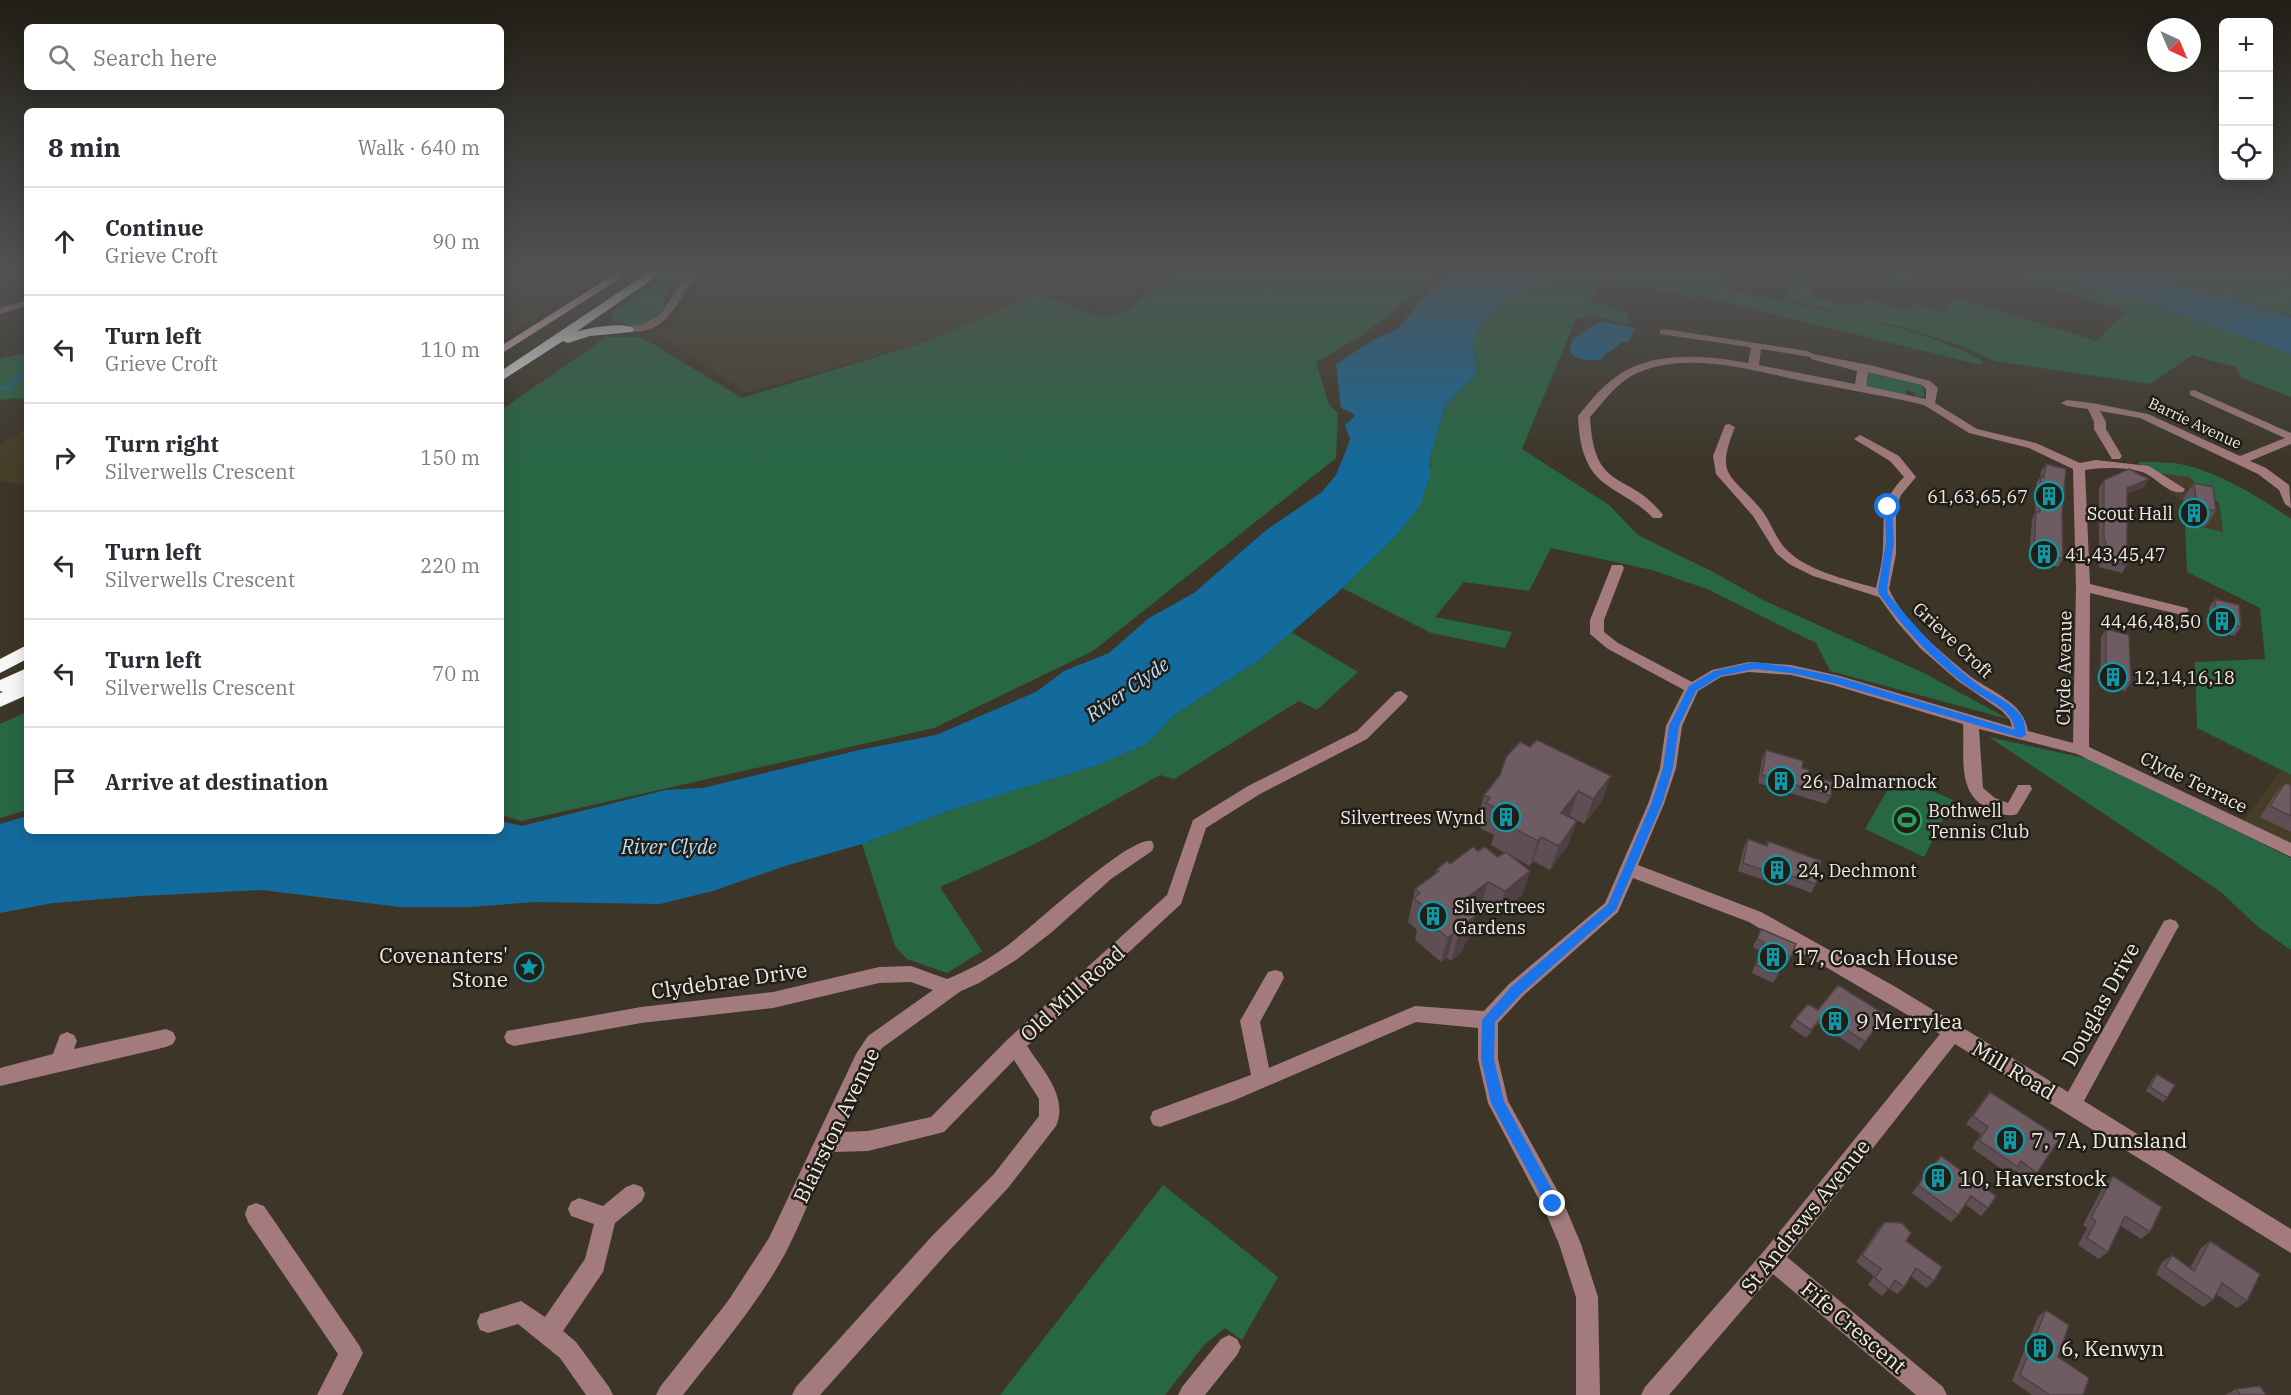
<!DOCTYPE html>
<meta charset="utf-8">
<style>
body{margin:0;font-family:"IBM Plex Serif",serif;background:#f2f2f3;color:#2b2b33}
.controls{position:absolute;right:18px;top:18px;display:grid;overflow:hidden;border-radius:9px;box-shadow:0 3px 15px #0003}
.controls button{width:54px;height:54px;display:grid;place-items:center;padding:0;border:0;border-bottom:2px solid #e1e1e2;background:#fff;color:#2b2b33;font:30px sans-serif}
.compass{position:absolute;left:2147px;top:18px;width:54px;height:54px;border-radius:50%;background:#fff;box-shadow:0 3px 15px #0003;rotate:136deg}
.stop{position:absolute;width:18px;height:18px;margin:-14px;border:4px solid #1a73e8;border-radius:50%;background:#fff}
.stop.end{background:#1a73e8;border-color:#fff;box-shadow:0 2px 6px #0008}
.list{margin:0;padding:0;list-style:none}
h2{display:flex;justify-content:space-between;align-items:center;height:78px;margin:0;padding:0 24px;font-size:26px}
h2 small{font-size:20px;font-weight:400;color:#7c7c81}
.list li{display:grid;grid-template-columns:39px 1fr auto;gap:18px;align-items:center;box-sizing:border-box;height:108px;padding:0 24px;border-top:2px solid #e1e1e2}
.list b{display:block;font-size:22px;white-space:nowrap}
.list p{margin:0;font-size:20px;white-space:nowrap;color:#7c7c81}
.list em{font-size:20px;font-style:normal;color:#7c7c81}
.icon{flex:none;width:33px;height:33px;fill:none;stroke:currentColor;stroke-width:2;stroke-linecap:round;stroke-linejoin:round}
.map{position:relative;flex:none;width:2291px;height:1395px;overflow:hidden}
.search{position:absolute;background:#fff;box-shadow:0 3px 15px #0003;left:24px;top:24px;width:480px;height:66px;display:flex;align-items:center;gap:15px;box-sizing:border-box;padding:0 21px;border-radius:9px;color:#7c7c81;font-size:22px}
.panel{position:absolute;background:#fff;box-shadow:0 3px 15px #0003;left:24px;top:108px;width:480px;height:726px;border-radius:9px}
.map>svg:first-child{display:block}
.built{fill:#463e29}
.green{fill:#276744}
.water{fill:#136b9d}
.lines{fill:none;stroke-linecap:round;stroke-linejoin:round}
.stream{stroke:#136b9d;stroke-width:3}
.minor{fill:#a37b7e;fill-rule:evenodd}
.major{fill:#fac9cc;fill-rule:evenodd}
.highway{fill:#f7f7f7;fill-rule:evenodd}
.wall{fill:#5f4f54}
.shaded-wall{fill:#4e4045}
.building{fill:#6f5c62;stroke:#4e4045;stroke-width:1.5}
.route{fill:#1a73e8}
.labels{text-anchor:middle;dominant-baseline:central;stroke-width:5;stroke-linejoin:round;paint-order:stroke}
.far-street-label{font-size:15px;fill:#f0ece3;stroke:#211e18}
.poi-label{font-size:18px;fill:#f0ece3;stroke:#211e18;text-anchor:start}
.street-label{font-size:18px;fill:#f0ece3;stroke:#211e18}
.water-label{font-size:20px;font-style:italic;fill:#b9dffc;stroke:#211e18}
.near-poi-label{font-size:21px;fill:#f0ece3;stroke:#211e18;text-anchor:start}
.near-street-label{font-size:21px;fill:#f0ece3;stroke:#211e18}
</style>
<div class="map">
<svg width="2291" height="1395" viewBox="0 0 2291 1395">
<rect width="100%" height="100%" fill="#3d3628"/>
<path class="built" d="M501,272H613L501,339Z
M712,272H1170L1111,311L1049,292L1039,293L935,339L747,393L654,333L673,327Z
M27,429V485L0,481V444Z
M2148,472L2189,477L2219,503L2223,532L2185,523L2184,503Z
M2281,770L2291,775V845L2243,822Z"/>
<path class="green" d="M672,272H687C681,278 671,285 667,292C664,298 665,305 663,311C656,327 624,329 612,320V312Z
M1177,272H1439L1409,299L1361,336L1316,362L1329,405L1338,413L1336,458L1093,651L934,728L521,821L501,815V410L606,337H641L742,398L935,339L1039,293L1099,317L1126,311Z
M1563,272H1722L1717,281L1731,291C1809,308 1911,323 1980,359L1983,362L1981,365L1699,296L1696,298L1603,279L1590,301L1628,313L1627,324L1592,316L1576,318L1522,449L1609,505L1638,535L1715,573L1761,599L1924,673L2008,719L1830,671L1816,643L1707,589L1652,570L1551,548L1529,591L1464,582L1435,617L1512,632L1505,648L1431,633L1342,588L1397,535L1431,466L1430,458L1445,406L1476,374C1474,360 1473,346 1476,332C1482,307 1541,282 1563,272Z
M1901,272H1924L1908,285L1896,289L1894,284L1887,282Z
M2000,272H2035L2143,300L2291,354V397L2242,378L2235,367L2192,355L2150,384L1995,361L1964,347L1909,329L1785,299L1789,291L1770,283H1808L1805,287L1814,292L1810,293C1815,302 1824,296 1831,299V303C1844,307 1847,299 1862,304L1869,299C1885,304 1902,315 1916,304L1940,312L1957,298L2096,341L2126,312Z
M2145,272H2266L2291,277V316Z
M27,352V400L15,398L0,400V359Z
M1869,371L1922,385L1925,396L1915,397V392L1906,390V396L1866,386L1864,384L1865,372Z
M2138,462C2150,462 2163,462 2175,463C2213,469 2260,497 2291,519V775L2197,728L2195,662L2265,659L2260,608L2187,572L2185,523L2223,532L2219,503L2189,477L2148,472Z
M1291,632L1358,672L1317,710L1299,701L1174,779L1160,775L1035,844L940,887L982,951L947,973L907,959L895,946L862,844L951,810L1098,765L1147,744L1174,715L1258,661Z
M27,712V810L0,818V724Z
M1989,737L2089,759L2291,858V950L2257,926L2221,892Z
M1896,775L1953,800L1924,857L1865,829Z
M1163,1185L1278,1277L1242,1340L1225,1328L1204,1345L1165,1395H1000Z"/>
<path class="water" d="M1451,272H1563C1541,282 1482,307 1476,332C1473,346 1474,360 1476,374L1445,406L1430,458V476L1420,505L1397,535L1337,593L1258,661L1174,715L1147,744L1098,765L951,810L862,844L785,866L713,891L660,904L535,902L470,907H400L262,890L140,896L53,903L0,913V824L27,816V831H501V821L522,826L666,790L703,788L859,750L936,735L1036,692L1064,671L1109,653L1149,618L1194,593L1265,531L1322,492L1336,475L1346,451L1350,439L1345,425L1354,417V414L1341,408L1336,364L1375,339L1399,328L1427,292Z
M2035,272H2142L2291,317V354L2143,300Z
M1600,321L1635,328L1629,341L1621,342C1615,350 1605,351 1601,360C1593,360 1571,362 1570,349C1570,346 1572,343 1572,339Z"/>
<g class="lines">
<path class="stream" d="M0,389L7,388L27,371"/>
<path class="minor" d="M688,272H698C677,300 668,338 624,331V327L643,324L660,315Z
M27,300V306L0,314V308Z
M1664,329L1808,351L1813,354L1874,366L1930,381L1938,388L1935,403L1977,429L2036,443L2080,463L2096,460L2149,466L2185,489L2183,492C2168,495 2155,476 2142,472C2126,467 2101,467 2085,470L2090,584L2187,608L2189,611L2182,615L2090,593L2089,747L2291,843V857L2077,754L1979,729L1983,788L1995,798L2008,803L2018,785H2030L2032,789L2017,814C2009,817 2002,814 1994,811C1955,797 1965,758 1963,724L1833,685L1791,675L1749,672L1721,677L1698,691L1682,726L1676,768L1664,804L1638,865L1761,912L1894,986L2068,1092L2164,921L2170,919L2176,921L2179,926L2176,931L2084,1101L2291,1229V1253L1955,1044L1787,1257L1943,1387L1947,1395H1916L1773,1274L1669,1395H1641L1645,1387L1764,1251L1940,1034L1749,922L1633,878L1618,912L1523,996L1498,1023V1059L1508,1101L1561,1197L1581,1244L1598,1297L1600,1395H1576V1297L1559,1244L1545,1211L1488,1103L1478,1059V1028L1416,1022L1235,1100L1160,1127L1153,1125L1150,1118L1153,1111L1251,1075L1240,1021L1268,972L1275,970L1282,972L1284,978L1260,1022L1269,1068L1415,1006L1484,1011L1509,984L1605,903L1648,804L1660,768L1666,726L1684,690L1608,649L1590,634V620L1612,565H1622L1624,568L1604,620V632L1618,643L1692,682L1712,670L1749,662L1791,665L1840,676L2012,727L2010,720L2002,711L1958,681L1920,648L1897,622L1879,597L1813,576L1789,564L1776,553L1753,516L1716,474L1713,456L1725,425L1729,424L1735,427C1715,477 1730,473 1760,508C1770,520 1774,535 1784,547C1805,571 1846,579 1876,588C1879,574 1883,560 1883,546C1885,513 1879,503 1904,477L1890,461L1854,439L1860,435L1864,437L1899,456L1916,477L1901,495L1896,507V554L1889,589C1902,620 1944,655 1970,676C1991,692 2024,702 2028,731L2073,743L2076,587L2073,469L2029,448L1969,433L1924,405L1916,403C1880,395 1844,389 1808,382C1754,371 1690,350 1637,373C1617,382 1604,401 1590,417C1594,495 1628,469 1663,515L1661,518H1653C1637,501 1621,496 1604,483C1583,467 1579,440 1578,416C1591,400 1606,381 1625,371C1661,351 1709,356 1748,363L1751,349L1749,347L1660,334V330ZM1761,349L1810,357L1811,359L1857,371L1855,384L1759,365ZM1868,372L1922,385L1926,389V399L1866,386Z
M2194,390L2291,433V444L2250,461L2266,468L2289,485L2291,508L2285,504L2279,490L2258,474L2140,418L2100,411L2106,422V429L2122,456L2120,459H2112L2094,429V422L2088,409L2067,406L2061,403L2067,400L2092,403L2148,414L2240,456L2285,438L2190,395V391Z
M1401,691L1408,696L1406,700L1367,739L1260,794L1206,828L1181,904L1027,1046C1042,1069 1069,1097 1056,1126L1008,1188L948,1252L820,1395H792L796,1387L932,1236L994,1174L1039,1116V1099L1014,1060L944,1132L868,1151L833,1152C815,1184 803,1219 786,1252C758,1304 719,1349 683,1395H656L660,1387L728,1301L769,1238L856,1054L868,1036L933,990L911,982L879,983L773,1008L641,1023L514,1046L507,1043L504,1037L507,1031L641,1007L773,992L879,967L911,966L947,979C967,971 986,961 1004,948C1029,931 1130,834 1152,841L1154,846L1152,851L1111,879L1052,932L1016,960L979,983L961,991L882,1048L871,1065L842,1132L868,1131L931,1117L1008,1039L1167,895L1193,820L1248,786L1357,731L1396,692Z
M166,1029L173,1032L176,1038L173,1044L166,1047L0,1086V1068L53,1054L60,1035L67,1032L74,1035L77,1041L74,1049Z
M634,1184L642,1187L645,1194L642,1201L615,1223L603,1272L563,1331L576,1342L609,1387L613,1395H586L560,1358L518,1324L488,1333L480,1330L477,1322L480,1314L521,1301L545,1317L585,1259L594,1224L571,1216L568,1209L571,1202L579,1198L603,1206L626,1187Z
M256,1203L264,1206L359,1345L363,1353L342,1395H317L338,1354L248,1222L245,1214L248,1206Z
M1229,1335L1237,1339L1241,1347L1237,1355L1205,1395H1178L1182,1387L1221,1339Z"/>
<path class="major" d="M618,272H630L501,354V346Z"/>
<path class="highway" d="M649,272H663L576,332C588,328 625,321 634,329L632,332L590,336L568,343L563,341L501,381V371Z
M27,645V659L0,673V659Z
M27,668V695L0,707V693L3,692L0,691V680Z"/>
</g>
<path class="wall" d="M2046,464L2062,514L2063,559L2058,567L2029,559L2032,520L2035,513L2036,484L2040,477L2041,471Z
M2149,479L2144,487L2127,494V565L2122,573L2099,567L2101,550H2099V488L2104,480Z
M2194,483L2216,511L2205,527L2186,523L2183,498Z
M2215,599L2241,627L2234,636L2211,629L2209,607Z
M2106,629L2131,683L2125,691L2100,684L2101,637Z
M1530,747L1602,801L1584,824L1570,816L1569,817L1568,845L1550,870L1533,861L1530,866L1508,854L1530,871L1522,895L1497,915L1481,906L1472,913L1468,940L1465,943L1462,952L1451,961L1447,958L1441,962L1415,940L1417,930L1408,922L1415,889L1435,874L1437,869L1478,851L1498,857L1505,853L1491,845L1494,835L1480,828L1481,821L1477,819L1484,795Z
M1766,750L1802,768L1808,775L1831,796L1826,804L1758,783L1762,759Z
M2285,783L2291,785V832L2260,817L2275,794Z
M1748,839L1766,845L1768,841L1816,884L1811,893L1780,881L1778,885L1738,871L1744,847Z
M1761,929L1791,957L1786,965L1782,963L1778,975L1773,983L1752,973L1760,951L1753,947Z
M1818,1010L1886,1015L1859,1050L1818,1023L1806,1038L1790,1027L1795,1019Z
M2157,1074L2167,1098L2163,1102L2146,1091L2153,1078Z
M1990,1092L2037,1173L2030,1180L2015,1170L2010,1175L1972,1148L1981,1134L1966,1124L1983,1100Z
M1941,1156L1988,1208L1981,1216L1965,1204L1958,1215L1951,1222L1912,1193Z
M2113,1176L2150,1232L2141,1239L2121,1226L2108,1252L2099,1259L2078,1245L2087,1228L2083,1225L2105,1183Z
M1885,1222L1906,1241L1934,1281L1926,1288L1911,1276L1904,1287L1897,1294L1889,1288L1882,1296L1868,1285L1874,1276L1856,1262L1878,1229Z
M2210,1241L2247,1301L2237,1308L2216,1294L2213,1300L2203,1307L2156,1274L2162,1262L2172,1255L2190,1268L2201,1248Z
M2046,1310L2058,1357L2083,1395H2032L2012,1381L2038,1317Z
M2236,1389L2266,1395H2225Z"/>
<path class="shaded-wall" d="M2149,479L2144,487L2122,496L2127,488Z
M1611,776L1602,801L1584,824L1593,799Z
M1578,791L1570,816L1553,837L1561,813Z
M1577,821L1568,845L1550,870L1559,846Z
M1541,837L1533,861L1530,866L1538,841Z
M1530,871L1522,895L1497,915L1505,891Z
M1488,882L1481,906L1465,918L1463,901Z
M1475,916L1468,940L1465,943L1462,952L1451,961L1458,936L1465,924Z
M1454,933L1447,958L1441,962L1448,938Z"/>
<path class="building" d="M2046,464L2066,469L2062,514L2063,559L2034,551L2036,512H2040L2041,476L2044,477Z
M2129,469L2149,479L2127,488V565L2104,559L2106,542H2104V480Z
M2194,483L2213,487L2216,511L2197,507Z
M2215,599L2239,605L2241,627L2217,621Z
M2106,629L2129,635L2131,683L2106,676Z
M1537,740L1611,776L1593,799L1578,791L1561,813L1577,821L1559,846L1541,837L1538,841L1498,820L1504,812L1486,803L1490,798L1484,795L1500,775L1506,757L1520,742L1530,747Z
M1766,750L1803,761L1802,768L1809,770L1808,775L1832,782L1831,796L1762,775Z
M2285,783L2291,785V816L2270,806Z
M1748,839L1767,846L1768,841L1821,861L1816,884L1783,873V877L1743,863Z
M1473,847L1478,851L1485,847L1498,857L1506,852L1530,871L1505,891L1488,882L1463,901L1469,906L1465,908L1475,916L1465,924L1469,928L1458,936L1454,933L1448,938L1421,915L1428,910L1414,898L1420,893L1415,889L1439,871L1437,869L1447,861L1450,864Z
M1761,929L1796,944L1791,957L1785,954L1778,975L1756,965L1764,942L1757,939Z
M1838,985L1886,1015L1865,1042L1823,1015L1811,1030L1795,1019L1808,1004L1818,1010Z
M2157,1074L2175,1085L2167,1098L2150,1087Z
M1990,1092L2060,1138L2037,1173L2021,1161L2018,1167L1979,1140L1988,1127L1973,1116Z
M1941,1156L1996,1196L1988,1208L1971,1196L1958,1215L1918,1185Z
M2113,1176L2162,1207L2150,1232L2125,1216L2108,1252L2087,1238L2096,1221L2091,1218Z
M1885,1222L1902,1223L1911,1233L1906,1241L1942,1267L1934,1281L1916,1268L1904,1287L1895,1280L1889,1289L1875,1278L1881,1269L1862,1255Z
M2210,1241L2260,1274L2247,1301L2222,1283L2213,1300L2165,1267L2172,1255L2194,1271Z
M2046,1310L2069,1325L2058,1357L2089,1378L2083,1395H2050L2020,1375Z
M2260,1386L2266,1395H2240L2236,1389Z"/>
<linearGradient id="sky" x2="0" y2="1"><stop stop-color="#221e16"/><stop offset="0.58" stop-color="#515253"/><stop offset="1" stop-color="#515253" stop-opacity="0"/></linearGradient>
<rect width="2291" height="467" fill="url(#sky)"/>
<path class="route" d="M1885,505L1892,507L1894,542L1887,589L1888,594C1915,627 1943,658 1977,684C1991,695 2011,701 2022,717C2025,722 2025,729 2026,735L2021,738L1834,683L1791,673L1754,669L1720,676L1696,691L1679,726L1673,768L1662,804L1616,910L1521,994L1495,1022L1494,1059L1504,1101L1560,1204L1558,1209L1553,1211L1548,1209L1491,1103L1481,1059L1482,1020L1512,986L1608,904L1651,804L1663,768L1669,726L1689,686L1714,671L1754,662L1791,667L1838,677L2015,730C2012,709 1989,701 1973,690C1937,665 1905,630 1879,594L1878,589L1886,542Z"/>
<defs>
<g id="building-ring" transform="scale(1.5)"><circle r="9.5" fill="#211e18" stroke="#0f9aa8" stroke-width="1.5"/><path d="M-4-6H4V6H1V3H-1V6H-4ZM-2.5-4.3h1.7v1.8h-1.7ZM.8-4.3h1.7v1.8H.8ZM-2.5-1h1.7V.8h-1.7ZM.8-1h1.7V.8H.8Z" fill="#0f9aa8"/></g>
<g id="stadium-ring" transform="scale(1.5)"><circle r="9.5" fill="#211e18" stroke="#2e9e5b" stroke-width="1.5"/><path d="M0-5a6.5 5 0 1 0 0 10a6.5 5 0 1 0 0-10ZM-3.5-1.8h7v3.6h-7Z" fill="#2e9e5b"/></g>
<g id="sight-ring" transform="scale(1.5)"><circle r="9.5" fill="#211e18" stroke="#0f9aa8" stroke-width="1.5"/><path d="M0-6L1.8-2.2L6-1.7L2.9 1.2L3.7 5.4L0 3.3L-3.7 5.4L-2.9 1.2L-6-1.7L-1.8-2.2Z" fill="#0f9aa8"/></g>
</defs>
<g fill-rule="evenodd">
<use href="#building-ring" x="2049" y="496"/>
<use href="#building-ring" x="2194" y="513"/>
<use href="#building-ring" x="2044" y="554"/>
<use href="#building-ring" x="2222" y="621"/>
<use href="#building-ring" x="2113" y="677"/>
<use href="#building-ring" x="1781" y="781"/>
<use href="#building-ring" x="1506" y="817"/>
<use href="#stadium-ring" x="1907" y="820"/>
<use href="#building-ring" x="1777" y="870"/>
<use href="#building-ring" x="1433" y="916"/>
<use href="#building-ring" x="1773" y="957"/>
<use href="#sight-ring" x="529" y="967"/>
<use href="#building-ring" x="1835" y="1021"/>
<use href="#building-ring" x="2010" y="1140"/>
<use href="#building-ring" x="1938" y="1178"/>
<use href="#building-ring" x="2040" y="1348"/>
</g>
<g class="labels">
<g class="far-street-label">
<text transform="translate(2195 423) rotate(25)">Barrie Avenue</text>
</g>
<g class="poi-label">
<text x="2028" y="496" text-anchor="end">61,63,65,67</text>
<text x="2173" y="513" text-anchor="end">Scout Hall</text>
<text x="2065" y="554">41,43,45,47</text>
<text x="2201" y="621" text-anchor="end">44,46,48,50</text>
<text x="2134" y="677">12,14,16,18</text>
<text x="1802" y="781">26, Dalmarnock</text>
<text x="1928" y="810">Bothwell<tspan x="1928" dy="21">Tennis Club</tspan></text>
<text x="1485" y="817" text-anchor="end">Silvertrees Wynd</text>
<text x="1798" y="870">24, Dechmont</text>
<text x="1454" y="906">Silvertrees<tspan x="1454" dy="21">Gardens</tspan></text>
</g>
<g class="street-label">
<text transform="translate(1953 640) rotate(43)">Grieve Croft</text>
<text transform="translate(2064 668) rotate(-89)">Clyde Avenue</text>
<text transform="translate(2194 782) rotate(26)">Clyde Terrace</text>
</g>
<g class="water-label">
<text transform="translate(1127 689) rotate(-35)">River Clyde</text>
<text x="669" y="846">River Clyde</text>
</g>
<g class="near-poi-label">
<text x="508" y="955" text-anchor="end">Covenanters'<tspan x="508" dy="24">Stone</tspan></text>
<text x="1794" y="957">17, Coach House</text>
<text x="1856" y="1021">9 Merrylea</text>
<text x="2031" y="1140">7, 7A, Dunsland</text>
<text x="1959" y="1178">10, Haverstock</text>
<text x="2061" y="1348">6, Kenwyn</text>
</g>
<g class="near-street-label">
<text transform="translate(729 980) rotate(-8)">Clydebrae Drive</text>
<text transform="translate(1072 993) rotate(-42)">Old Mill Road</text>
<text transform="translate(2100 1004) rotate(-61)">Douglas Drive</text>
<text transform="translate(2014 1070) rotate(31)">Mill Road</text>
<text transform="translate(836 1125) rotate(-64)">Blairston Avenue</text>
<text transform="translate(1805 1216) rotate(-51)">St Andrews Avenue</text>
<text transform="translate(1854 1327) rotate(40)">Fife Crescent</text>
</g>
</g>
</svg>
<div class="controls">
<button>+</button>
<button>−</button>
<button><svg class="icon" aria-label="locate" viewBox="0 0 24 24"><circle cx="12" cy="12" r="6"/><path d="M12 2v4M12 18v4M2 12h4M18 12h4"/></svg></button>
</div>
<svg class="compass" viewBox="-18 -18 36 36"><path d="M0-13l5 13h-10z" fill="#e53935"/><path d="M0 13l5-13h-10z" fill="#7c7c81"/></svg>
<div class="stop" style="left:1888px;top:507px"></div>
<div class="stop end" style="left:1553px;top:1204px"></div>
<div class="search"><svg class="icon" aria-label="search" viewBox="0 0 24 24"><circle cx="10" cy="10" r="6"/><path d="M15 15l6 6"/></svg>Search here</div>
<section class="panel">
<h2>8 min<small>Walk · 640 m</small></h2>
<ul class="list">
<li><svg class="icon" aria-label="ahead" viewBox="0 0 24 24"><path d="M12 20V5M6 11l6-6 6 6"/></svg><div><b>Continue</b><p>Grieve Croft</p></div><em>90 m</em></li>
<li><svg class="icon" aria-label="left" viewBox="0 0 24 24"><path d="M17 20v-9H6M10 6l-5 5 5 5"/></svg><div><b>Turn left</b><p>Grieve Croft</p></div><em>110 m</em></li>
<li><svg class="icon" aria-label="right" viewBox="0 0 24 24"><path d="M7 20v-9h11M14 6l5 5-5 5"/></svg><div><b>Turn right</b><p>Silverwells Crescent</p></div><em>150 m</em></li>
<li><svg class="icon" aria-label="left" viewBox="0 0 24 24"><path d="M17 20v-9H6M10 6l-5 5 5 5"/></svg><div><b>Turn left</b><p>Silverwells Crescent</p></div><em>220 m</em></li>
<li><svg class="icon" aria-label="left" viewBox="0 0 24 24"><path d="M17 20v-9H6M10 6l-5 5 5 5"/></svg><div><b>Turn left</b><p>Silverwells Crescent</p></div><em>70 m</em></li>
<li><svg class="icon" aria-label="arrive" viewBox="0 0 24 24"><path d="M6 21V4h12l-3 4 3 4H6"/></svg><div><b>Arrive at destination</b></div></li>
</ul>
</section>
</div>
